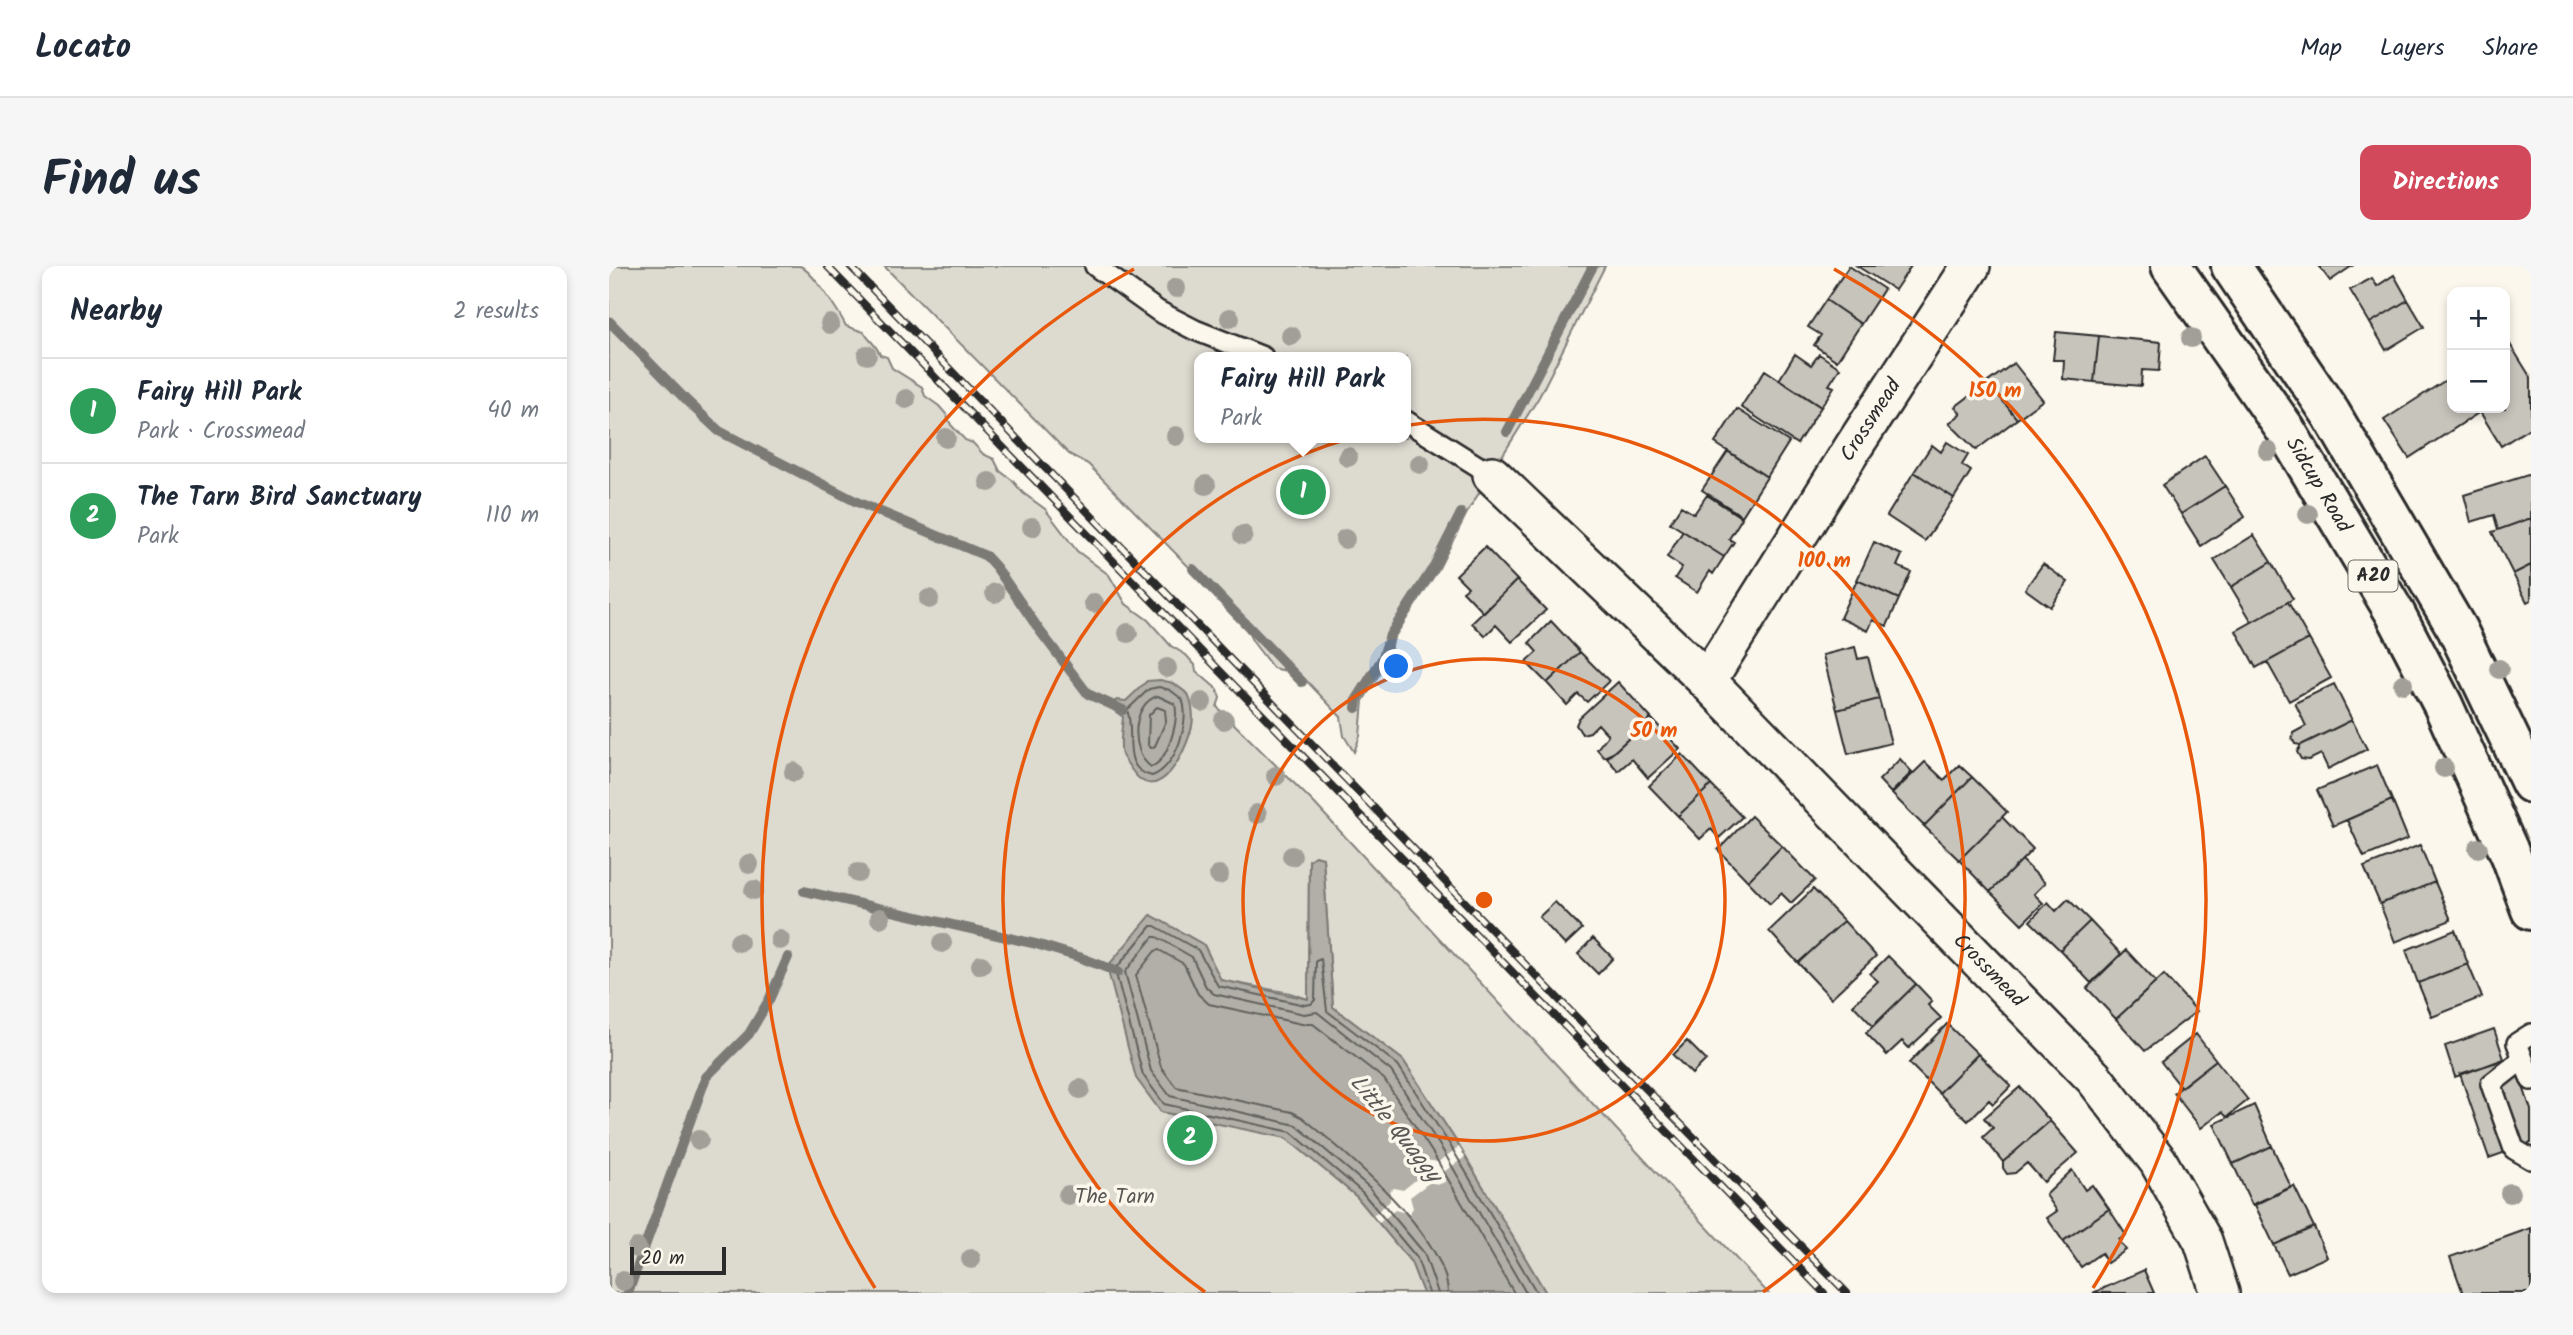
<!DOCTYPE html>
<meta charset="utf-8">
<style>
body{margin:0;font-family:Kalam,sans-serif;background:#f6f6f7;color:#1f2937}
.controls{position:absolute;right:21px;top:21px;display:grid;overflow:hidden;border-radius:14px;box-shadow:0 4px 10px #0003}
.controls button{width:63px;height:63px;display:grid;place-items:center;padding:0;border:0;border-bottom:2px solid #e0e1e3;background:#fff;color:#1f2937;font:35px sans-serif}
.scale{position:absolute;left:21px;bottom:18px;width:96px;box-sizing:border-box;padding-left:7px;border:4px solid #2b2b2b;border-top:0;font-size:19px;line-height:24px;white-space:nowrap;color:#2b2b2b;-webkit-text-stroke:5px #fbf7ec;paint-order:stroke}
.you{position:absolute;left:788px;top:401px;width:24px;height:24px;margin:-18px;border:5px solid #fff;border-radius:50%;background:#1a73e8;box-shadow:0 0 0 10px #1a73e833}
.badge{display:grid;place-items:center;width:46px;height:46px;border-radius:50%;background:#d1495b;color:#fff;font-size:23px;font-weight:700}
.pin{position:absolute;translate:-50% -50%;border:4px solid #fff;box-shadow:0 2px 7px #0006}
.popup{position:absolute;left:585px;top:86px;width:217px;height:91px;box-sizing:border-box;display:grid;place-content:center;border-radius:14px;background:#fff;filter:drop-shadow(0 2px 5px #0005);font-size:23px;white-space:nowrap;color:#747a83}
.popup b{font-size:26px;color:#1f2937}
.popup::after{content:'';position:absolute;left:50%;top:100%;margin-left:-14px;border:14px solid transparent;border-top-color:#fff}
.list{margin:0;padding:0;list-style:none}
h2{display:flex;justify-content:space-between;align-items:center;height:91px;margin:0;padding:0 28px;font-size:30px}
h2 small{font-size:23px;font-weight:400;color:#747a83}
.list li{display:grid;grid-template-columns:46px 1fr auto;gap:21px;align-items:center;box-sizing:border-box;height:105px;padding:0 28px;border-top:2px solid #e0e1e3}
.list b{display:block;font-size:26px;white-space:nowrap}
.list p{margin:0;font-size:23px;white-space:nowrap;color:#747a83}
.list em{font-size:23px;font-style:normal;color:#747a83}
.map{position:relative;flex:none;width:1922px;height:1027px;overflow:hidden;border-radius:14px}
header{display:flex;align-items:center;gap:42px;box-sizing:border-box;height:98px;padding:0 35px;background:#fff;border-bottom:2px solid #e0e1e3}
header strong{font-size:33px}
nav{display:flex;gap:38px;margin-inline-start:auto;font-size:24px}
.intro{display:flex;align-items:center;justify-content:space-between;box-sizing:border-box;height:168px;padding:0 42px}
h1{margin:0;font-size:49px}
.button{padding:18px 32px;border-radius:14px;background:#d1495b;color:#fff;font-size:24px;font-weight:700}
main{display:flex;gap:42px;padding:0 42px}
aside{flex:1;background:#fff;border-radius:14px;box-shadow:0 4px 10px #0003}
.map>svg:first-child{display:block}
.green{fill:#dddad0;stroke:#84827e;stroke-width:2;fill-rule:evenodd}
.water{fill:#b1afa7;stroke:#7b7a75;stroke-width:2}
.pier{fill:#fbf7ec}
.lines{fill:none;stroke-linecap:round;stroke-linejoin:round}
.shore{stroke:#61605d;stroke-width:2}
.stream{stroke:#7b7a75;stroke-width:10}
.building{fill:#c7c4bc;stroke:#2b2b2b;stroke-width:2}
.lane-casing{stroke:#2b2b2b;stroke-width:24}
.street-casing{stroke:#2b2b2b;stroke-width:42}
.highway-casing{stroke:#2b2b2b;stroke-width:44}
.lane{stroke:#fbf7ec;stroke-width:19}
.street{stroke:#fbf7ec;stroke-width:37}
.highway{stroke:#fbf7ec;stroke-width:38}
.rail-casing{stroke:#2b2b2b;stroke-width:8}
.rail{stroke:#fbf7ec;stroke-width:5;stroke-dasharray:16;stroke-linecap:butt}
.tree{fill:#a19f98}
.ring{fill:none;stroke:#e8590c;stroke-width:3.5}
.labels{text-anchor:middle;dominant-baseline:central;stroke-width:7;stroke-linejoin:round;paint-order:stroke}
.shield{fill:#fbf7ec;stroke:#696865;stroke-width:2}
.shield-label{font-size:19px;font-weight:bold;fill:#2b2b2b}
.street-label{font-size:21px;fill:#2b2b2b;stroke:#fbf7ec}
.park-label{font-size:21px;fill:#585754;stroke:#fbf7ec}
.water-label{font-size:23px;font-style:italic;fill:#5a5956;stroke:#fbf7ec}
.centre{fill:#e8590c;stroke:#fbf7ec;stroke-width:3.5}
.ring-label{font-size:21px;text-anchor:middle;font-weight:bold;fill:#e8590c;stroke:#fbf7ec;stroke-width:7;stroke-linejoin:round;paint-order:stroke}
</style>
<header>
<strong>Locato</strong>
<nav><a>Map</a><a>Layers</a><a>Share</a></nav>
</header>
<div class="intro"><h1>Find us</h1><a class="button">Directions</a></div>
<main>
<aside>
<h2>Nearby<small>2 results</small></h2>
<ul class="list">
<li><span class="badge" style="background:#2e9e5b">1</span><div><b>Fairy Hill Park</b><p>Park · Crossmead</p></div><em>40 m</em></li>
<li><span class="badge" style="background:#2e9e5b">2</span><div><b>The Tarn Bird Sanctuary</b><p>Park</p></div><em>110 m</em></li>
</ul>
</aside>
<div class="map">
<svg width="1922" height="1027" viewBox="0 0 1922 1027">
<rect width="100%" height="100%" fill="#fbf7ec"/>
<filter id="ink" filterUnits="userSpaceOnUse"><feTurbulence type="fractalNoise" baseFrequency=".0143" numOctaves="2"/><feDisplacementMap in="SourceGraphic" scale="14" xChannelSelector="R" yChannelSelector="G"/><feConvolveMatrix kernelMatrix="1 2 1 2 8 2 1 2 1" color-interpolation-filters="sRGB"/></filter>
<g filter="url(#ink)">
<path class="green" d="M0,0H191C204,6 230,46 237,60L255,66C260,75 268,79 271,89L278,91L283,102L313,121L316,130L330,140L337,148L342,159L356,174L364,177L374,188L385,193L391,205L403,214L414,227L436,243L468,285L500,309L517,338L539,354L562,380L577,389L586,399L587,405L608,423L611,432L608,441L704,536L1159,1027H937L847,875L794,794L724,741L714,592L706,590L700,594L699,733L681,727L611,714L595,679L542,649L708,897L748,931L802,996L814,1027H0Z
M275,0H996L930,131L860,243L829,304L785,372L779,394L754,435L751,470L745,486L735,470L732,451L691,408L664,402L644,376L633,355L479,198L460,188ZM591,91H797V172H591Z"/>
<path class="water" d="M551,414L564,417L579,428C583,438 585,450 583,460C578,484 549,545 522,503C520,499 515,494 513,489C510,479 513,462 514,451L503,443V437L508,434L517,435L538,415Z
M706,590L714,592L724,741L794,794L847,875L937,1027H814L802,996L748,931L677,872L552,846L527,812L498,701L542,649L595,679L612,714L699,733L700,594Z"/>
<path class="pier" d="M850,881L856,891L836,905V916L828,919L821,916L801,931L804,942L800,948L786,944L770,957L764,949L781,935V924L785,922L794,924L814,908L813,900L816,894L829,896Z"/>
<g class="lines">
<path class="shore" d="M550,421L561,424L573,433C582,455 567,502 543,510C510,503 527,465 518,444L540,423Z
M549,430L566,438C570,455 559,495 542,501C521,486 522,437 549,430Z
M548,441L556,444L557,455L546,480L542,482L539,479L540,449Z
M820,1027L808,992L753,926L682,866L555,838L534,809L506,704L542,660H546L589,684L609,720L696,739L702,738L706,734L707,695L712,693L718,745L789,799L841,879L928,1027
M829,1027L815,987L760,921L687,859L561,830L542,805L516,706L544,671H548L583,691L597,721L605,728L695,748L708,746L782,805L833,883L917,1027
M839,1027C837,968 737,887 693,851L683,846L567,821L552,801L527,709L546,685L550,684L575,698L589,728L600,738L693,758H704L775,813L825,889L905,1027"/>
<path class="stream" d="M0,55L79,136L110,165L248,236L377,290L387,301L431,365L479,428L514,444
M898,166L984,0
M584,303L693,416
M747,442L748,433L773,393L781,369L824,302L852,247
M195,625L427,678L470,691L509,706
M19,1027L97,811L140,768L160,734L179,691"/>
</g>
<path class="building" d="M1240,0L1275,23L1252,58L1217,34Z
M1248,0H1302L1286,24Z
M1710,0H1743L1721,15Z
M1785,9L1799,34L1761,57L1741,24L1763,12L1768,20Z
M1217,34L1252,58L1228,95L1205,79L1212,69L1199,61Z
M1799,34L1815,61L1777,84L1761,57Z
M1447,66L1490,70L1485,116L1454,113L1455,94H1444Z
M1490,70L1552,76L1550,105L1533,104L1532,120L1485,116Z
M1899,75L1922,112V161L1892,180L1871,146L1800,192L1775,154L1843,110V142H1896V77Z
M1186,88L1202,99L1210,88L1231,102L1220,119L1225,121L1212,141L1170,114Z
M1405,97L1434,134L1408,153L1379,116Z
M1156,104L1212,141L1188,178L1132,141Z
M1379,116L1408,153L1367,184L1340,157L1352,148L1346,141Z
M1128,143L1180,176L1158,211L1106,177Z
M1338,176L1359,189L1353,199L1362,205L1345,232L1305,206L1323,179L1332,186Z
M1119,185L1158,211L1133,250L1093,224Z
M1596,190L1616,220L1572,248L1553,219Z
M1305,206L1345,232L1316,275L1278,250Z
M1922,208V252L1889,264L1885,249L1862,256L1855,229Z
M1616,220L1636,251L1592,280L1572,248Z
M1098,229L1133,252L1120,273L1125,276L1115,291L1061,257L1072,240L1085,248Z
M1922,252V299L1904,308L1883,266Z
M1074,265L1115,291L1104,308L1101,305L1088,326L1066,312L1073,301L1058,291Z
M1645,269L1662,296L1622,321L1605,294Z
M1265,276L1293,289L1288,300L1302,306L1290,333L1248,314Z
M876,281L908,314L875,347L854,325L859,321L847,309Z
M1662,296L1684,333L1643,356L1622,321Z
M1434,298L1459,316L1441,341L1416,323Z
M1922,299V334L1918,336L1904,308Z
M908,314L937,344L903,376L887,359L876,370L863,357Z
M1248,314L1290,333L1278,360L1264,354L1259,365L1231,352Z
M1679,336L1700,373L1647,402L1627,365Z
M942,355L971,386L938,417L917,396L928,386L920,377Z
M1700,373L1722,412L1680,435L1658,396Z
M1246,381L1249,393L1259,391L1270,433L1228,444L1214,389Z
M971,386L1000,415L978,436L969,428L958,439L938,417Z
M1009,416L1042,452L1004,487L995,491L988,483L999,469L989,458L981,466L973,468L967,459L970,452Z
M1725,418L1743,454L1692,479L1686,478L1683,472L1684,467L1697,460L1686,437Z
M1270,433L1282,477L1239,488L1228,444Z
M1042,452L1071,483L1039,512L1023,493L1009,505L998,492Z
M1743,454L1758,483L1719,503L1712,488L1700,494L1692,493L1688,486L1692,479Z
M1073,488L1102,519L1069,550L1040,520Z
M1291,493L1303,506L1282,527L1270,514Z
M1316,496L1335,514L1350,499L1363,511L1315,560L1283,528Z
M1768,499L1783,534L1724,560L1708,524Z
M1363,511L1398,546L1350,594L1315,560Z
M1102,519L1133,551L1110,572L1102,563L1091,573L1069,550Z
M1783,534L1799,573L1755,591L1738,554Z
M1142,550L1173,580L1139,615L1109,584Z
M1393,551L1424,583L1381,626L1350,594Z
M1811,579L1826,616L1771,638L1755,601Z
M1173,580L1206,614L1182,637L1172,627L1161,638L1139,615Z
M1413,594L1436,617L1425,628L1434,637L1413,658L1381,626Z
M1826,616L1842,654L1786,676L1771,638Z
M1204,623L1235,655L1189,697L1160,665Z
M1459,633L1481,655L1451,684L1421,655L1439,636L1447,645Z
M946,636L973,663L956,679L930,651Z
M1235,655L1267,690L1222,732L1189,697Z
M1481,655L1512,688L1482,717L1451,684Z
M1846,664L1859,698L1809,717L1797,684Z
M984,672L1004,692L989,708L969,688Z
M1517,684L1547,716L1507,753L1478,722Z
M1279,690L1307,718L1264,760L1244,739L1269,715L1261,708Z
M1859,698L1873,731L1823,751L1809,717Z
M1555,709L1588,745L1536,785L1507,753Z
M1307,718L1323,735L1319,739L1332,752L1300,782L1293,775L1278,789L1257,767Z
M1338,758L1369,788L1330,827L1300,797Z
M1885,763L1895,793L1846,811L1836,780Z
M1587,768L1607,794L1572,821L1552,796Z
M1078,775L1097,794L1083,808L1064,789Z
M1369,788L1402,820L1384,838L1380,834L1359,855L1330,827Z
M1904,791L1922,844V877L1880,892L1851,808Z
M1607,794L1639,834L1618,851L1613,846L1592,862L1565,827Z
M1411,821L1441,855L1394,896L1374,871L1384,862L1375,852Z
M1645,839L1663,880L1624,898L1605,858Z
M1441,855L1469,887L1435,916L1418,897L1406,907L1398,908L1394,902V896Z
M1663,880L1682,921L1643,939L1624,898Z
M1463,904L1476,924L1483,919L1500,943L1454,975L1438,952L1448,945L1437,929Z
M1685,920L1705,961L1665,979L1646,939Z
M1500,943L1517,969L1510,974L1517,984L1498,997L1492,987L1472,1001L1454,975Z
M1705,961L1718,991L1679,1008L1665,979Z
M1922,962V1027H1854L1841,991Z
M1535,1004L1545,1027H1484Z"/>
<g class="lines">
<g class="lane-casing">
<path id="lane" d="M486,0L549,45L586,64L654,91
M797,155L883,209
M1922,768L1908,777L1922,814
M1914,793L1882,818L1905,883L1922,893"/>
</g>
<g class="street-casing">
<g id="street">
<path id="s1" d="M883,209L1098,415L1485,812L1549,895L1594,975L1611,1027"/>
<path id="s2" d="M1098,415L1245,180L1362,0"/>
</g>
</g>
<g class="highway-casing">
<g id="highway">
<path id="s3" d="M1562,0L1676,163L1786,347L1834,439L1902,590L1922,644"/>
<path d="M1622,0L1722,148L1848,363L1922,517"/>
</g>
</g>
<use href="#lane" class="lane"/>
<use href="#street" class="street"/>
<use href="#highway" class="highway"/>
<g class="rail-casing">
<path id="rail" d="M218,0L1215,1027
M241,0L996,781L1238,1027"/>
</g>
<use href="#rail" class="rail"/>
</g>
<g class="tree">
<circle cx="567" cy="22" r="10"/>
<circle cx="621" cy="52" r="10"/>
<circle cx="221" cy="58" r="10"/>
<circle cx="682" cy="70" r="10"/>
<circle cx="1582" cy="72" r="10"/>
<circle cx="258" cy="89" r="10"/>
<circle cx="297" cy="133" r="10"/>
<circle cx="567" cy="170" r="10"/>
<circle cx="337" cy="172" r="10"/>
<circle cx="1659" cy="185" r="10"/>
<circle cx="739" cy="191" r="10"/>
<circle cx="811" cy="198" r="10"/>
<circle cx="380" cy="216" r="10"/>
<circle cx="597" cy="219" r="10"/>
<circle cx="1699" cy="248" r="10"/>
<circle cx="423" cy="261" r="10"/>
<circle cx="634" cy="269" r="10"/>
<circle cx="736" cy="273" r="10"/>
<circle cx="386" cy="327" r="10"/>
<circle cx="320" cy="333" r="10"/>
<circle cx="485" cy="337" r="10"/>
<circle cx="519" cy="367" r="10"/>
<circle cx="558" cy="402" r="10"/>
<circle cx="1890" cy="403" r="10"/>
<circle cx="1794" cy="418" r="10"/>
<circle cx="593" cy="436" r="10"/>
<circle cx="615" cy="454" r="10"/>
<circle cx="1835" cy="502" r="10"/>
<circle cx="185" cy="506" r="10"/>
<circle cx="667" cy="510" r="10"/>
<circle cx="648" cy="548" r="10"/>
<circle cx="1869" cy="582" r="10"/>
<circle cx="683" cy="590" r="10"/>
<circle cx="140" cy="598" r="10"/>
<circle cx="249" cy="607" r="10"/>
<circle cx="610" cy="609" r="10"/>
<circle cx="145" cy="624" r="10"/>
<circle cx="271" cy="652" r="10"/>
<circle cx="171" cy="674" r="10"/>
<circle cx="130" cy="676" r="10"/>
<circle cx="333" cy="677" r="10"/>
<circle cx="372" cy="699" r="10"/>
<circle cx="471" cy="823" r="10"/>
<circle cx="90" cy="874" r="10"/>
<circle cx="1901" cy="927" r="10"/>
<circle cx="459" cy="929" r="10"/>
<circle cx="28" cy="982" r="10"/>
<circle cx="362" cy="993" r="10"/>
<circle cx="14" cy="1015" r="10"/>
</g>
</g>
<g class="ring">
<circle cx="875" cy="634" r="241"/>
<path d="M596 1026A481 481 0 1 1 1154 1026"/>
<path d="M266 1022A722 722 0 0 1 525 3M1225 3A722 722 0 0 1 1484 1022"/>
</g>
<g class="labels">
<rect class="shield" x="1739.5" y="294.5" width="49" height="31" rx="5"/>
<g class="shield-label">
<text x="1764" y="310">A20</text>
</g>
<g class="street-label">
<text stroke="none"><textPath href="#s2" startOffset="308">Crossmead</textPath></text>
<text stroke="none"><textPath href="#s3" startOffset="264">Sidcup Road</textPath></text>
<text stroke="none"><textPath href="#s1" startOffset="702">Crossmead</textPath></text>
</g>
<g class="park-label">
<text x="506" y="931">The Tarn</text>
</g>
<g class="water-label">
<text transform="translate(786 863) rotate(51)">Little Quaggy</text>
</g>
</g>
<circle cx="875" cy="634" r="10" class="centre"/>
<g class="ring-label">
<text x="1386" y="131">150 m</text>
<text x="1215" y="301">100 m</text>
<text x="1045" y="471">50 m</text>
</g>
</svg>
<div class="controls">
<button>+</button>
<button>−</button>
</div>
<div class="scale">20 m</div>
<div class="you"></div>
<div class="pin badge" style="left:694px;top:226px;background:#2e9e5b">1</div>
<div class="popup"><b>Fairy Hill Park</b>Park</div>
<div class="pin badge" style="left:581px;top:872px;background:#2e9e5b">2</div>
</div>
</main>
